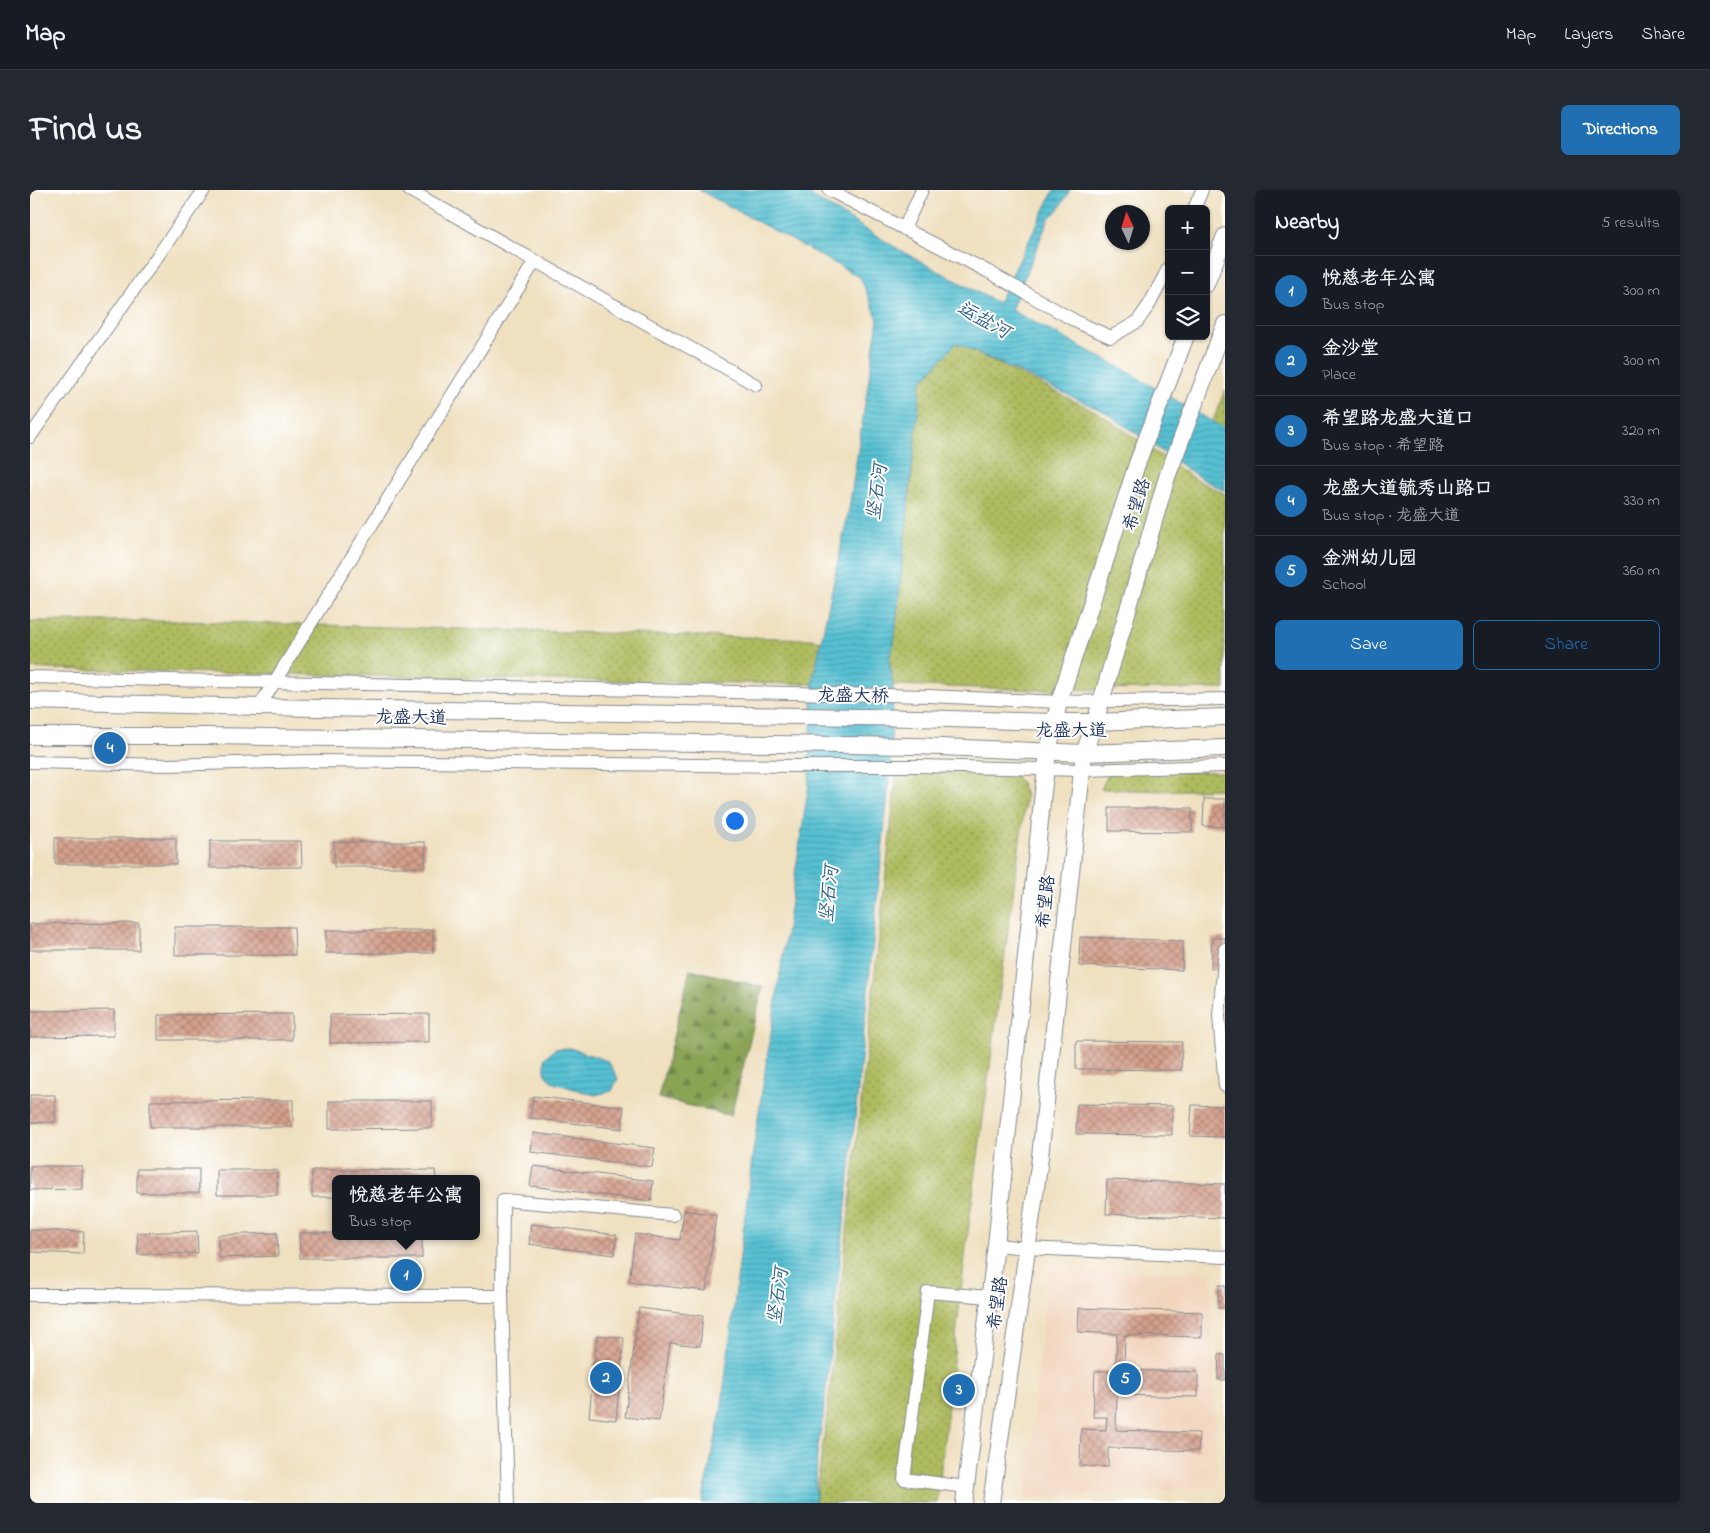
<!DOCTYPE html>
<meta charset="utf-8">
<style>
body{margin:0;font-family:"Indie Flower","LXGW WenKai TC",sans-serif;background:#242831;color:#f1f3f6}
.controls{position:absolute;right:15px;top:15px;display:grid;overflow:hidden;border-radius:8px;box-shadow:0 1px 4px #0004}
.controls button{width:45px;height:45px;display:grid;place-items:center;padding:0;border:0;border-bottom:1px solid #363941;background:#171b24;color:#f1f3f6;font:25px sans-serif}
.compass{position:absolute;left:1075px;top:15px;width:45px;height:45px;border-radius:50%;background:#171b24;box-shadow:0 1px 4px #0004;rotate:356deg}
.you{position:absolute;left:704px;top:630px;width:18px;height:18px;margin:-12px;border:4px solid #fff;border-radius:50%;background:#1a73e8;box-shadow:0 0 0 8px #1a73e833}
.badge{display:grid;place-items:center;width:32px;height:32px;border-radius:50%;background:#1f6fb2;color:#fff;font-size:16px;font-weight:700}
.pin{position:absolute;translate:-50% -50%;border:2px solid #fff;box-shadow:0 1px 5px #0006}
.popup{position:absolute;left:302px;top:985px;width:148px;height:65px;box-sizing:border-box;display:grid;place-content:center;border-radius:8px;background:#171b24;filter:drop-shadow(0 1px 4px #0005);font-size:16px;white-space:nowrap;color:#9ea1a6}
.popup b{font-size:19px;color:#f1f3f6}
.popup::after{content:'';position:absolute;left:50%;top:100%;margin-left:-10px;border:10px solid transparent;border-top-color:#171b24}
.list{margin:0;padding:0;list-style:none}
h2{display:flex;justify-content:space-between;align-items:center;height:65px;margin:0;padding:0 20px;font-size:21px}
h2 small{font-size:16px;font-weight:400;color:#9ea1a6}
.list li{display:grid;grid-template-columns:32px 1fr auto;gap:15px;align-items:center;box-sizing:border-box;height:70px;padding:0 20px;border-top:1px solid #363941}
.list b{display:block;font-size:19px;white-space:nowrap}
.list p{margin:0;font-size:16px;white-space:nowrap;color:#9ea1a6}
.list em{font-size:16px;font-style:normal;color:#9ea1a6}
.actions{display:flex;gap:10px;padding:15px 20px}
.actions a{flex:1;padding:11px 0;border:1px solid #1f6fb2;border-radius:8px;text-align:center;font-size:18px;color:#1f6fb2}
.actions .main{background:#1f6fb2;color:#fff}
.icon{flex:none;width:28px;height:28px;fill:none;stroke:currentColor;stroke-width:2;stroke-linecap:round;stroke-linejoin:round}
.map{position:relative;flex:none;width:1195px;height:1313px;overflow:hidden;border-radius:8px}
header{display:flex;align-items:center;gap:30px;box-sizing:border-box;height:70px;padding:0 25px;background:#171b24;border-bottom:1px solid #363941}
header strong{font-size:24px}
nav{display:flex;gap:28px;margin-inline-start:auto;font-size:18px}
.intro{display:flex;align-items:center;justify-content:space-between;box-sizing:border-box;height:120px;padding:0 30px}
h1{margin:0;font-size:35px}
.button{padding:12px 22px;border-radius:8px;background:#1f6fb2;color:#fff;font-size:18px;font-weight:700}
main{display:flex;gap:30px;padding:0 30px}
aside{flex:1;background:#171b24;border-radius:8px;box-shadow:0 1px 4px #0004}
.map>svg:first-child{display:block}
.built{fill:#f2d5bd}
.grass{fill:url(#grass-dots);stroke:#64755e}
.forest{fill:url(#forest-firs);stroke:#52695a}
.water{fill:url(#water-rules);stroke:#397898}
.building{fill:url(#building-cross-hatch)}
.lines{fill:none;stroke-linecap:round;stroke-linejoin:round}
.minor-casing{stroke:#85888f;stroke-width:14}
.major-casing{stroke:#85888f;stroke-width:18}
.minor{stroke:#fff;stroke-width:12}
.major{stroke:#fff;stroke-width:16}
.labels{text-anchor:middle;dominant-baseline:central;stroke-width:4;stroke-linejoin:round;paint-order:stroke}
.street-label{font-size:18px;fill:#1b2f5e;stroke:#fff}
.water-label{font-size:19px;font-style:italic;fill:#306287;stroke:#fff}
</style>
<header>
<strong>Map</strong>
<nav><a>Map</a><a>Layers</a><a>Share</a></nav>
</header>
<div class="intro"><h1>Find us</h1><a class="button">Directions</a></div>
<main>
<div class="map">
<svg width="1195" height="1313" viewBox="0 0 1195 1313">
<defs>
<pattern id="grass-dots" width="8" height="8" patternUnits="userSpaceOnUse" patternTransform="scale(1.25)"><rect width="8" height="8" fill="#aebb5e"/><path d="M2 2h.1M6 6h.1" fill="none" stroke="#8d9851" stroke-width="1.8" stroke-linecap="round"/></pattern>
<pattern id="forest-firs" width="22" height="20" patternUnits="userSpaceOnUse" patternTransform="scale(1.25)"><rect width="22" height="20" fill="#8aa355"/><path d="M5 1l3.5 6h-7zM16 11l3.5 6h-7z" fill="#70854a"/></pattern>
<pattern id="water-rules" width="6" height="5" patternUnits="userSpaceOnUse" patternTransform="scale(1.25)"><rect width="6" height="5" fill="#57c1d3"/><path d="M0 2.5h6" fill="none" stroke="#479dae"/></pattern>
<pattern id="building-cross-hatch" width="8" height="8" patternUnits="userSpaceOnUse" patternTransform="scale(1.25)"><rect width="8" height="8" fill="#d5a08c"/><path d="M0 0l8 8M0 8l8-8" fill="none" stroke="#ac8376"/></pattern>
</defs>
<rect width="100%" height="100%" fill="#fff"/>
<filter id="ink" filterUnits="userSpaceOnUse"><feTurbulence type="fractalNoise" baseFrequency=".02" numOctaves="2"/><feDisplacementMap in="SourceGraphic" scale="10" xChannelSelector="R" yChannelSelector="G"/><feConvolveMatrix kernelMatrix="1 2 1 2 8 2 1 2 1" color-interpolation-filters="sRGB"/></filter>
<filter id="wash" filterUnits="userSpaceOnUse"><feTurbulence type="fractalNoise" baseFrequency=".0096" numOctaves="4" result="noise"/><feDisplacementMap in="SourceGraphic" scale="20" xChannelSelector="R" yChannelSelector="G"/><feGaussianBlur stdDeviation="1.12" result="paint"/><feColorMatrix in="noise" values="0 0 0 0 0 0 0 0 0 0 0 0 0 0 0 0 0 1.4 0 .05"/><feComposite in="paint" operator="in"/></filter>
<g filter="url(#wash)">
<rect width="100%" height="100%" fill="#efe0c0"/>
<path class="built" d="M1018,1080L1181,1082L1187,1297L995,1308Z"/>
<path class="grass" d="M926,153L1069,223L1166,290L1195,304V499L1008,500L863,495L859,469L864,453L891,192Z
M1195,200V239L1182,233Z
M0,431H148L782,449L792,451L783,494L522,490L18,479L0,478Z
M867,580L981,582L991,592L996,606L937,1049L907,1313H785L798,1217Z
M1080,581L1195,582V599L1128,601L1071,599Z"/>
<path class="forest" d="M660,779L733,797L701,926L628,908Z"/>
<path class="water" d="M669,0H772L873,62L968,113L1024,0H1040L1029,19L1019,28L981,120L1093,179L1195,239V301L1170,288L1075,222L926,153L891,192L864,453L859,469L863,495L860,583L818,998L793,1227L787,1263L785,1313H672L691,1221L723,961L779,593L783,490L819,319L848,129L830,87Z
M540,858L578,871L588,888L582,901L565,905L524,893L515,885V868L525,859Z"/>
<g id="blocks">
<path class="building" d="M1174,609H1195V637L1173,636Z
M1079,618H1162V642L1079,641Z
M25,648H146V674H25Z
M180,651H271L272,677L180,678Z
M304,652H395V677H304Z
M109,733V760H0V734Z
M145,737H264L265,765H145Z
M296,740H403V763H296Z
M1050,747L1153,751L1152,780L1049,776Z
M1182,748H1195V778H1181Z
M84,820V846L0,847V821Z
M262,824V850H128V825Z
M399,824V852L300,853V825Z
M1046,851L1152,852L1151,880L1046,879Z
M0,905H25V932L0,933Z
M503,906L594,917L592,939L500,928Z
M263,910V937H120V911Z
M299,911H402V938L299,939Z
M1047,914L1142,916V945L1046,944Z
M1162,915L1195,916V947L1160,946Z
M503,943L625,958L622,977L501,962Z
M0,976H52V999L0,1000Z
M503,976L623,991L621,1011L500,996Z
M107,979H169V1003H107Z
M187,980H247V1005H187Z
M282,980H405L406,989H306V1007H282Z
M1077,990L1195,994V1028L1076,1024Z
M654,1020L686,1025L676,1101L599,1092L605,1044L650,1050Z
M501,1034L587,1045L584,1065L499,1054Z
M0,1040L54,1042L53,1064L0,1062Z
M167,1041L168,1063L108,1065L107,1043Z
M247,1043L248,1066L189,1068L188,1045Z
M269,1043H306V1046H392V1068H270Z
M1189,1095H1195V1118H1188Z
M609,1118L673,1126L670,1156L640,1153L629,1231L595,1227Z
M1049,1118L1172,1122V1147L1095,1145L1094,1180L1168,1182V1207L1087,1205L1086,1240L1169,1243L1168,1261L1078,1258V1277L1050,1276L1051,1239L1076,1240L1077,1227H1063L1065,1181H1085L1087,1144L1048,1142Z
M567,1145L594,1148L586,1230L559,1227Z
M1189,1164L1195,1165V1190H1188Z"/>
</g>
</g>
<g filter="url(#ink)">
<use href="#blocks" fill-opacity="0" stroke="#85888f" stroke-width="1"/>
<g class="lines">
<g class="minor-casing">
<path id="minor" d="M379,0L726,195
M799,0L957,81L1049,133L1081,147L1107,132L1119,115L1139,77
M1164,19L1172,0
M874,39L892,0
M0,247L174,0
M0,487L899,506L1029,512L1195,509
M229,517L505,71
M0,572L138,575L281,571L767,576H889L1052,580L1195,576
M1195,759L1189,826L1195,896
M966,1055L996,1058L1195,1067
M0,1105L472,1106
M936,1297L874,1289L898,1102L959,1107
M478,1313L472,1106L473,1010L643,1025"/>
</g>
<g class="major-casing">
<path id="major" d="M1176,94L1195,46
M0,511L229,517L886,528L1024,532H1065L1195,527
M0,546H173L886,556L1054,563L1195,558
M934,1313L966,1055L1013,602L1018,562L1029,512L1108,271L1156,146
M961,1313L1009,976L1054,563L1065,532L1137,287L1195,134"/>
</g>
<use href="#minor" class="minor"/>
<use href="#major" class="major"/>
</g>
</g>
<g class="labels">
<g class="street-label">
<text transform="translate(1108 315) rotate(-73)">希望路</text>
<text transform="translate(823 507) rotate(1)">龙盛大桥</text>
<text transform="translate(381 529) rotate(1)">龙盛大道</text>
<text x="1041" y="542">龙盛大道</text>
<text transform="translate(1017 712) rotate(-84)">希望路</text>
<text transform="translate(969 1113) rotate(-82)">希望路</text>
</g>
<g class="water-label">
<text transform="translate(953 131) rotate(29)">运盐河</text>
<text transform="translate(848 302) rotate(-82)">竖石河</text>
<text transform="translate(800 704) rotate(-84)">竖石河</text>
<text transform="translate(749 1106) rotate(-82)">竖石河</text>
</g>
</g>
</svg>
<div class="controls">
<button>+</button>
<button>−</button>
<button><svg class="icon" aria-label="layers" viewBox="0 0 24 24"><path d="M12 4l9 5-9 5-9-5zM3 14l9 5 9-5"/></svg></button>
</div>
<svg class="compass" viewBox="-18 -18 36 36"><path d="M0-13l5 13h-10z" fill="#e53935"/><path d="M0 13l5-13h-10z" fill="#9ea1a6"/></svg>
<div class="you"></div>
<div class="pin badge" style="left:376px;top:1085px">1</div>
<div class="popup"><b>悦慈老年公寓</b>Bus stop</div>
<div class="pin badge" style="left:576px;top:1188px">2</div>
<div class="pin badge" style="left:929px;top:1200px">3</div>
<div class="pin badge" style="left:80px;top:558px">4</div>
<div class="pin badge" style="left:1095px;top:1189px">5</div>
</div>
<aside>
<h2>Nearby<small>5 results</small></h2>
<ul class="list">
<li><span class="badge">1</span><div><b>悦慈老年公寓</b><p>Bus stop</p></div><em>300 m</em></li>
<li><span class="badge">2</span><div><b>金沙堂</b><p>Place</p></div><em>300 m</em></li>
<li><span class="badge">3</span><div><b>希望路龙盛大道口</b><p>Bus stop · 希望路</p></div><em>320 m</em></li>
<li><span class="badge">4</span><div><b>龙盛大道毓秀山路口</b><p>Bus stop · 龙盛大道</p></div><em>330 m</em></li>
<li><span class="badge">5</span><div><b>金洲幼儿园</b><p>School</p></div><em>360 m</em></li>
</ul>
<div class="actions"><a class="main">Save</a><a>Share</a></div>
</aside>
</main>
